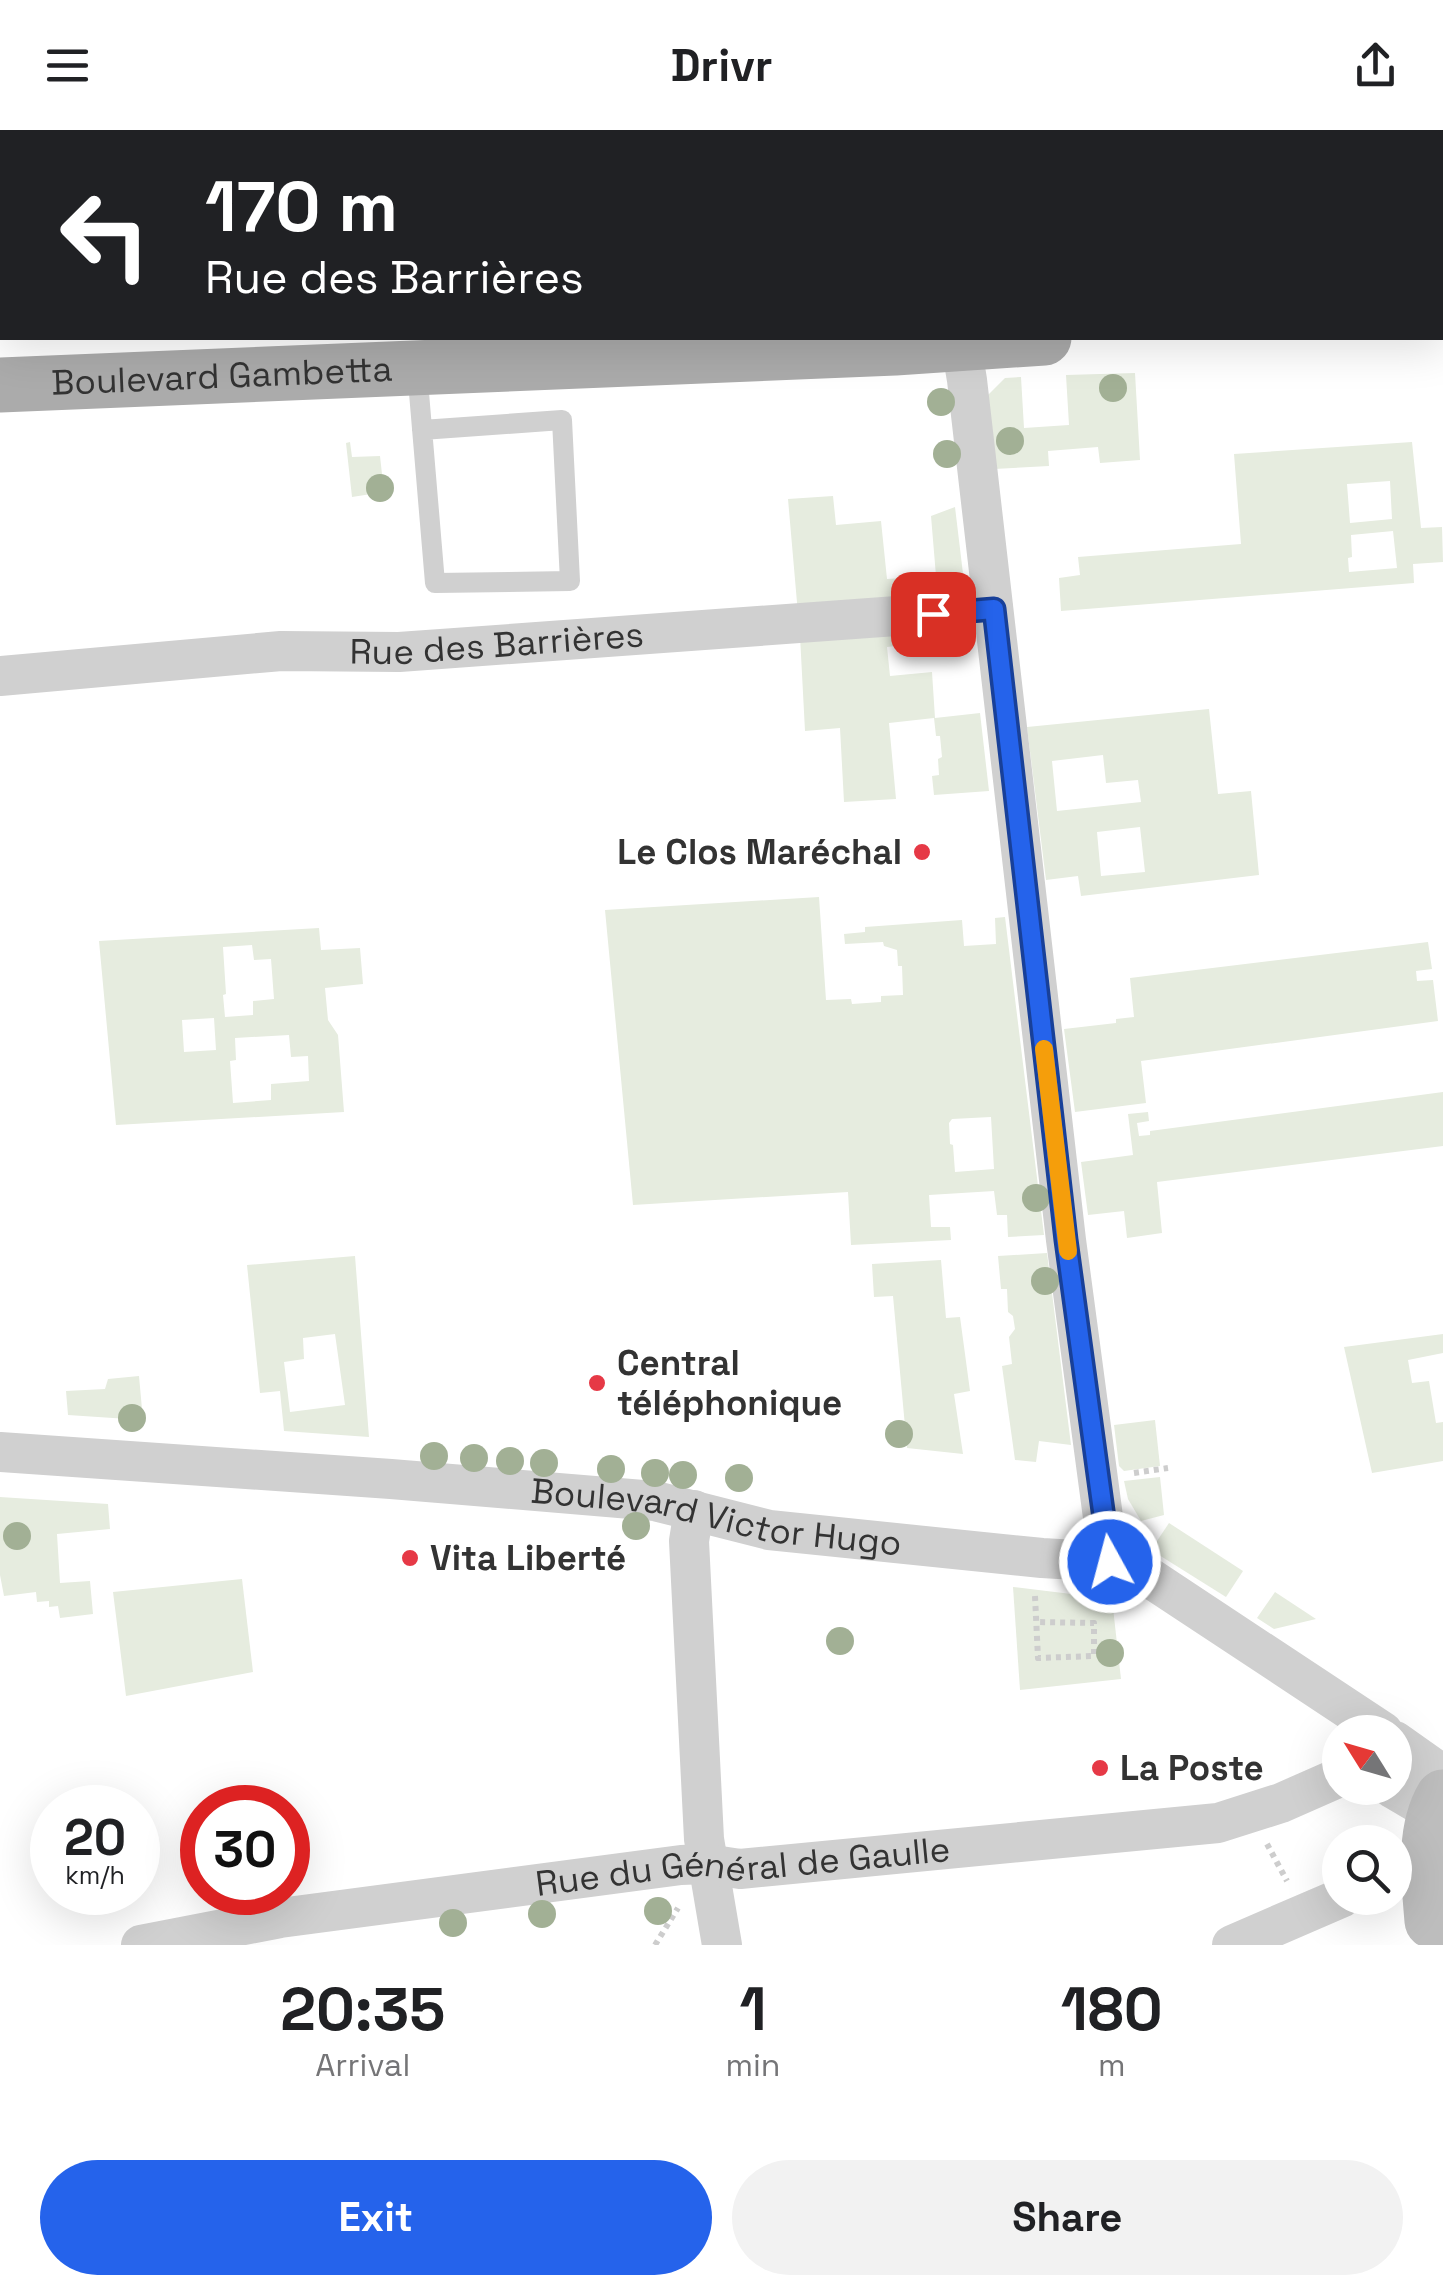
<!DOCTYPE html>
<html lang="en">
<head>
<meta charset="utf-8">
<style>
	:root { --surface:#fff; --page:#f2f2f2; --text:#202124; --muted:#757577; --accent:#2563eb }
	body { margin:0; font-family:"Space Grotesk",sans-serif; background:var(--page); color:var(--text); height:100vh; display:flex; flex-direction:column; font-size:38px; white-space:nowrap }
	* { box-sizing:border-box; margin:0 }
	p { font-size:32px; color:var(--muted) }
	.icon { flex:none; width:55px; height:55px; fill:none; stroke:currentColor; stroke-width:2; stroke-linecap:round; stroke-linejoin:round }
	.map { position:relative; height:1815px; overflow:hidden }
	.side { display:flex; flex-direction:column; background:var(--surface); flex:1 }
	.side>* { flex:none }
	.guide { position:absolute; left:0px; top:0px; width:1445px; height:210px; box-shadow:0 10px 40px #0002; background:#202124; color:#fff; overflow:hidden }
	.needle { width:65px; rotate:307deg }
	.tools { position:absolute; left:1322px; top:1585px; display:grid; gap:20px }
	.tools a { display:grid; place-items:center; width:90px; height:90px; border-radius:50%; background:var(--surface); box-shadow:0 10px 40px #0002; font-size:50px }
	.speed { position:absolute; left:30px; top:1655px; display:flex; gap:20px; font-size:50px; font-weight:700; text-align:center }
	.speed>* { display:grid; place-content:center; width:130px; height:130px; border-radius:50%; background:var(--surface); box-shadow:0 10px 40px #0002; line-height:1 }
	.speed small { font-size:25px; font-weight:400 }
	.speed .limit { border:15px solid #d22; background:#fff; color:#111 }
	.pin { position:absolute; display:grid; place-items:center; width:85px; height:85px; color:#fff; margin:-42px; border-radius:20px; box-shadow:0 5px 15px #0006 }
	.me { position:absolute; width:110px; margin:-55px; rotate:353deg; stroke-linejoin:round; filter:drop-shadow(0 0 8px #0008) }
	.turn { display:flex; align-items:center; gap:35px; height:210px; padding:0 40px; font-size:45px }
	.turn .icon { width:130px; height:130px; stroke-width:2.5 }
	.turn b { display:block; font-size:70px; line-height:85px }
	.eta { display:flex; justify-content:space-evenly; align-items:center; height:170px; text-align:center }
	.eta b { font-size:60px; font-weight:800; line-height:70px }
	.primary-button { display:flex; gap:20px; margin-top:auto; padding:20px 40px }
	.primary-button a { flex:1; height:115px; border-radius:60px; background:var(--accent); color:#fff; font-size:40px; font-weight:800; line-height:115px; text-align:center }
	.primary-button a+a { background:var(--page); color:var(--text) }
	header { display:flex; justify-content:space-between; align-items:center; height:130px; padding:0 40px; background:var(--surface); font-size:45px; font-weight:800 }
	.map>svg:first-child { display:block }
	.green { fill:#e6ecdf; fill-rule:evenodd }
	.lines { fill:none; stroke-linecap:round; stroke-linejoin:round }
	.path { stroke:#cdcdcd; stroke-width:6; stroke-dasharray:5 5; stroke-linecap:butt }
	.lane { stroke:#d0d0d0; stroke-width:20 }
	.street { stroke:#d0d0d0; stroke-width:40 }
	.secondary { stroke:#bdbdbd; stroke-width:55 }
	.primary { stroke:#ababab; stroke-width:55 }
	.tree { fill:#a2b095 }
	.route-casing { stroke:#184099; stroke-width:25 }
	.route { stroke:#2563eb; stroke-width:18 }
	.slow { stroke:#f59e0b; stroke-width:18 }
	.poi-dot { fill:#e63946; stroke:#fff; stroke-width:4 }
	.labels { text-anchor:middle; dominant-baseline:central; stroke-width:10; stroke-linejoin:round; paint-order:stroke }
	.street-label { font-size:35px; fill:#333; stroke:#fff }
	.poi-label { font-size:35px; font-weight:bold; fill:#333; stroke:#fff; text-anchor:start }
</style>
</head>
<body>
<header><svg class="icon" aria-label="menu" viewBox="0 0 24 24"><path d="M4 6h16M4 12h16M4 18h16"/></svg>Drivr<svg class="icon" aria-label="share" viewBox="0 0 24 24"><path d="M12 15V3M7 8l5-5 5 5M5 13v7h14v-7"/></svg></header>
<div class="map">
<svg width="1443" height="1815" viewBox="0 0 1443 1815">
	<rect width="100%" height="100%" fill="#fff"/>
	<g class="green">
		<path d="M1135,243L1140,330L1100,333L1098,317L1048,321L1049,336L994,339L985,268L1005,248L1021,247L1024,298L1069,295L1066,245Z"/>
		<path d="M350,312L352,327L380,326L384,362L352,367L346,313Z"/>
		<path d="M1412,312L1421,398L1442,397L1443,432L1413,434L1414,453L1061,481L1059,448L1080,445L1078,427L1241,414L1234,324ZM1390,351L1392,389L1350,393L1347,354ZM1393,401L1397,438L1349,442L1348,428L1352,427L1351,405Z"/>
		<path d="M833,366L836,395L881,391L887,449L936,446L931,386L955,377L964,452L949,474L798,484L788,369Z"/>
		<path d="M956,495L971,507L887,517L890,546L932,542L935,588L980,583L989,661L934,665L932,646L939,645L938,629L942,627L940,606H936L934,588L889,593L896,669L844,672L840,598L805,601L800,506Z"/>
		<path d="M1209,579L1218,664L1251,661L1259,745L1081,766L1078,746L1046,750L1027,597ZM1103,625L1106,653L1138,650L1141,672L1057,681L1052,631ZM1140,697L1145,742L1101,746L1097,702Z"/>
		<path d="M819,767L826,870L851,869L852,874L881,872V866L903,865L902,836H898L897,820L884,816L883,812L845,814L844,804L865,802V797L962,790L964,816L996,814L995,788L1005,787L1044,1105L1008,1107L1007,1085H997L994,1061L929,1065L931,1097H950L951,1110L851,1115L848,1062L633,1075L605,780ZM991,987L994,1039L955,1042L953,1015L950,1014L949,993L952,989Z"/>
		<path d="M319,798L321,820L360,818L363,854L325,858L328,890L338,905L344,982L116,995L99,811ZM252,815L254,830L271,829L274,869L253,871V885L225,887L223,865L226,864L223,817ZM214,888L216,920L184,922L182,890ZM289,905L291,927L308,926L309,951L271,954V970L233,973L230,931L236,930L235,908Z"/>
		<path d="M1428,812L1432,839L1416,841L1417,851L1433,850L1438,891L1141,931L1146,973L1075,982L1064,899L1116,893V889L1134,887L1130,848Z"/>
		<path d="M1443,962V1016L1157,1052L1162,1103L1127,1108L1124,1081L1088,1085L1081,1032L1133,1025L1128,984L1148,982L1149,991L1137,993L1139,1006L1150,1005V1001Z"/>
		<path d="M1047,1123L1071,1315L1039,1311L1036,1332L1015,1330L1002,1236L1012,1234L1009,1207L1015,1199L1013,1186L1008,1182L1007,1159H1001L998,1126Z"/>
		<path d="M355,1126L369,1307L284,1301L280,1261L260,1263L247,1135ZM335,1204L345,1275L290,1282L284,1232L304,1229L303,1208Z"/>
		<path d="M941,1130L946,1188L960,1187L970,1261L954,1264L963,1324L907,1318L893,1166L874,1167L872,1134Z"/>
		<path d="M1443,1204V1223L1408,1230L1412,1253L1429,1251L1436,1293L1443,1292V1331L1372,1343L1344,1217Z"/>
		<path d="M139,1246L143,1290L68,1285L66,1261L105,1259L108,1249Z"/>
		<path d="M1155,1290L1160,1336L1124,1341L1119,1336L1114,1295Z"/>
		<path d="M1160,1347L1164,1385L1141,1391L1128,1369L1124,1351Z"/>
		<path d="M0,1367L108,1374L110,1399L57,1404L60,1453L90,1451L93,1484L60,1488L58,1476L49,1477V1471L37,1472L36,1462L4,1466L0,1445Z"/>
		<path d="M1169,1393L1243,1441L1226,1467L1151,1420Z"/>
		<path d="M242,1449L253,1542L126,1566L113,1462Z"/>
		<path d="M1013,1457L1112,1469L1121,1549L1020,1560Z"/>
		<path d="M1275,1462L1316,1489L1274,1499L1257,1488Z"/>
	</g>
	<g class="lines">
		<g class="path">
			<path d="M1134,1343L1168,1338"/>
			<path d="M1035,1466L1038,1528L1094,1526V1493L1036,1492"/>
			<path d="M1267,1714L1287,1751"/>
			<path d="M655,1815L678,1778"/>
		</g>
		<path class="lane" d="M417,239L435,453L570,451L562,290L422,300"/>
		<g class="street">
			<path d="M891,0L893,2"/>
			<path d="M929,0V2"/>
			<path d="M960,208L967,250L1066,1110L1109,1432"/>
			<path id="s1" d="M0,546L281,521L399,522L993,479"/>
			<path id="s2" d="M0,1322L391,1349L655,1371L769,1400L1042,1428L1109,1432L1150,1448L1383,1602"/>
			<path d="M694,1380L689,1411L704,1709L722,1815"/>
			<path d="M1395,1611L1443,1645"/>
			<path d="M1392,1658L1443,1688"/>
			<path id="s3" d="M141,1815L280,1788L681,1735L707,1734L740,1739L1218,1693L1281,1673L1340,1647"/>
			<path d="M1232,1815L1341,1768"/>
		</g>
		<g class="secondary">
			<path d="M1432,0V2"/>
			<path d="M1432,1791C1429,1752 1422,1702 1443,1667"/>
		</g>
		<g class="primary">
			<path d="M1442,175H1443"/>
			<path id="s4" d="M0,255L895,218L1044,208"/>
		</g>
	</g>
	<g class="tree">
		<circle cx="1113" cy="258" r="14"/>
		<circle cx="941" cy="272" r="14"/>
		<circle cx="1010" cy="311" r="14"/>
		<circle cx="947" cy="324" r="14"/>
		<circle cx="380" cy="358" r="14"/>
		<circle cx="1036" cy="1068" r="14"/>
		<circle cx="1045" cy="1151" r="14"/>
		<circle cx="132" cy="1288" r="14"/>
		<circle cx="899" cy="1304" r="14"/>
		<circle cx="434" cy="1326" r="14"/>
		<circle cx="474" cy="1328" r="14"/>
		<circle cx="510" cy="1331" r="14"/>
		<circle cx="544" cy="1333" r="14"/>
		<circle cx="611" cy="1339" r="14"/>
		<circle cx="655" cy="1343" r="14"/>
		<circle cx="683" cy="1345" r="14"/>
		<circle cx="739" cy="1348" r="14"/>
		<circle cx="636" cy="1396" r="14"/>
		<circle cx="17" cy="1406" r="14"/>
		<circle cx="840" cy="1511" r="14"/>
		<circle cx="1110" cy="1523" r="14"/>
		<circle cx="658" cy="1781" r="14"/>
		<circle cx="542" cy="1784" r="14"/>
		<circle cx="453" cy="1793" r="14"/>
	</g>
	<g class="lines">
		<g class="route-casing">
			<path id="route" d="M933,484L994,479L1066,1110L1110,1432"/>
		</g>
		<use href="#route" class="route"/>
		<path class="slow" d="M1044,919L1068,1121"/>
	</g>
	<g class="poi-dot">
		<circle cx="922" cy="722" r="10"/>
		<circle cx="597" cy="1253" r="10"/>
		<circle cx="410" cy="1428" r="10"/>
		<circle cx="1100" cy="1638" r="10"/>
	</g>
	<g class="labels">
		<g class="street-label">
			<text stroke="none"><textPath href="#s4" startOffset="222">Boulevard Gambetta</textPath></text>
			<text stroke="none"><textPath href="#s1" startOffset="498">Rue des Barrières</textPath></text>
			<text stroke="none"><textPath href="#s2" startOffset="720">Boulevard Victor Hugo</textPath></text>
			<text stroke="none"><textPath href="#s3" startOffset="608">Rue du Général de Gaulle</textPath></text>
		</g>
		<g class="poi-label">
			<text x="902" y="722" text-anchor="end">Le Clos Maréchal</text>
			<text x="617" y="1233">Central<tspan x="617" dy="40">téléphonique</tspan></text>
			<text x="430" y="1428">Vita Liberté</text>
			<text x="1120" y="1638">La Poste</text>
		</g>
	</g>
</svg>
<div class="tools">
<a><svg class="needle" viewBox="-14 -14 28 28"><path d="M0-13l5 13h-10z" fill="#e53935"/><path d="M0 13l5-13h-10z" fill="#757577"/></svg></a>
<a><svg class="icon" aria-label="search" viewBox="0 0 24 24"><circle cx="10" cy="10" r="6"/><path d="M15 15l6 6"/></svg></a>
</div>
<div class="speed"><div>20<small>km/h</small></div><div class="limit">30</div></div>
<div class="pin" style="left:933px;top:484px;background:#d93025"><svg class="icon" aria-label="arrive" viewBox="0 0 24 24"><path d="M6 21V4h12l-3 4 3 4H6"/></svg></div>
<svg class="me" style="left:1110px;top:1432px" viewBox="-20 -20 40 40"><circle r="17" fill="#2563eb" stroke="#fff" stroke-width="3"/><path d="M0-11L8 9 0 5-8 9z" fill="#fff"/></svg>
<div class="guide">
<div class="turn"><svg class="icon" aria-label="left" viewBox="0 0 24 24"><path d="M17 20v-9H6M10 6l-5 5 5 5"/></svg><div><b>170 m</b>Rue des Barrières</div></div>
</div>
</div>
<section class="side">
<div class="eta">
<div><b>20:35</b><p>Arrival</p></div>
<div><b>1</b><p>min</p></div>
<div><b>180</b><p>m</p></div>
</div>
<div class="primary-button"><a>Exit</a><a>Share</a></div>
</section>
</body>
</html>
